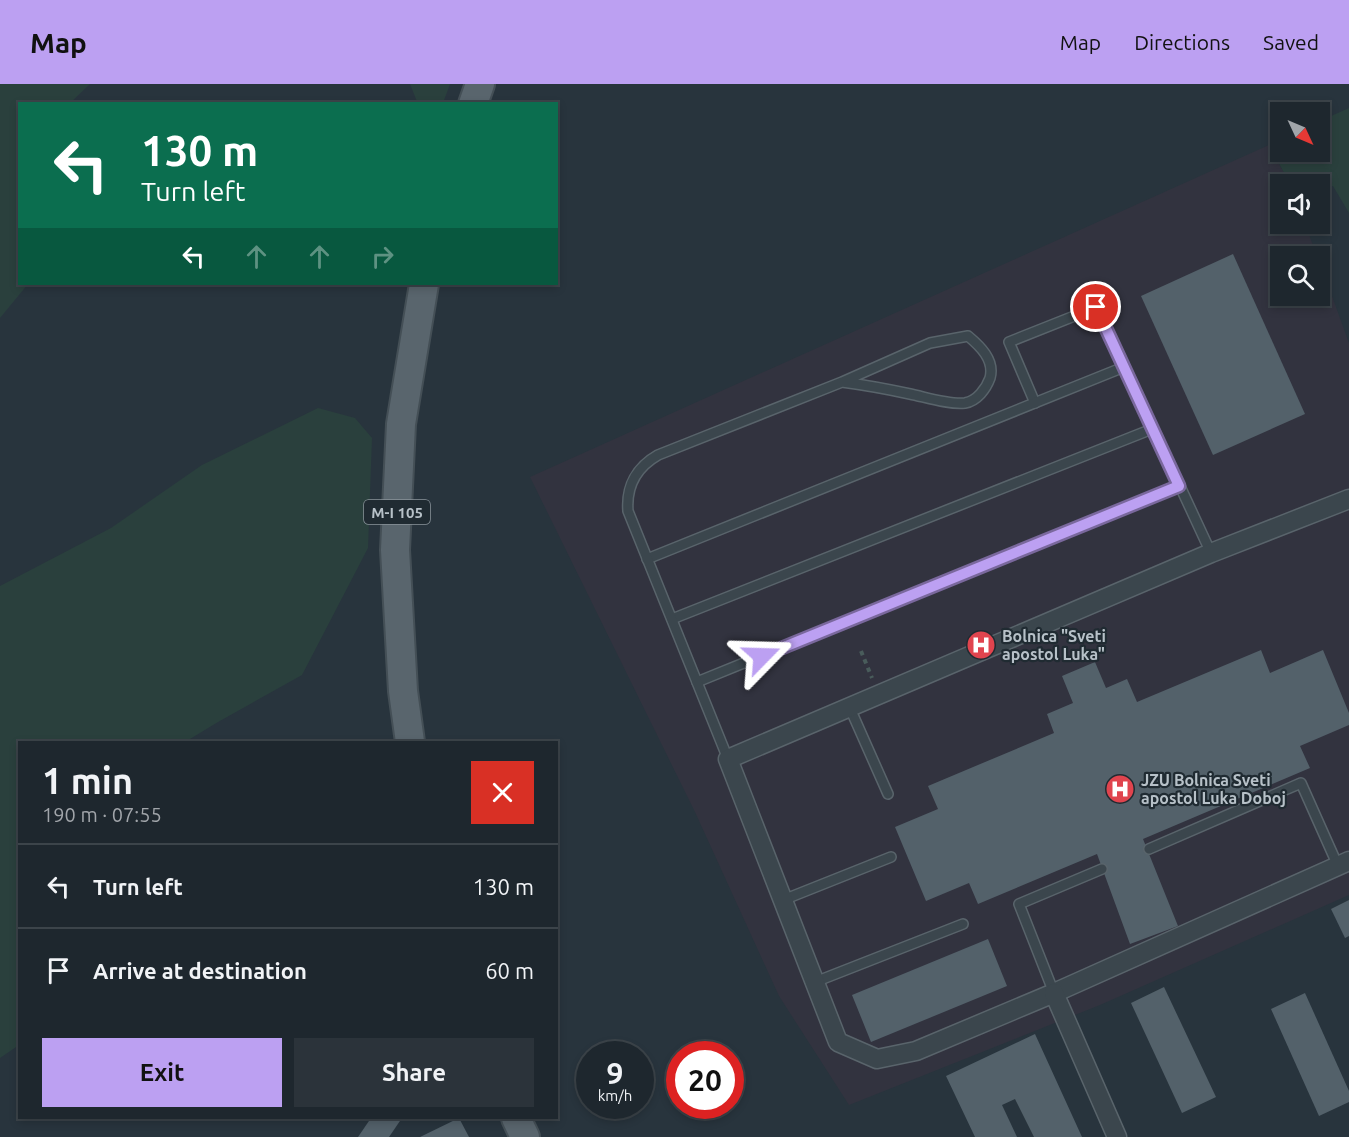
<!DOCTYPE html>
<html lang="en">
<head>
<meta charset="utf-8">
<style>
	:root { --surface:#1e272e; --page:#2b333a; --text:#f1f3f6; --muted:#a1a5aa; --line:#3c444a; --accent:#bca0f2 }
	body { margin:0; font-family:Ubuntu,sans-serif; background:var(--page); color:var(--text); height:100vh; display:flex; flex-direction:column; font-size:22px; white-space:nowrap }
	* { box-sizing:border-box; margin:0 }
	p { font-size:20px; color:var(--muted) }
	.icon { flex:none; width:33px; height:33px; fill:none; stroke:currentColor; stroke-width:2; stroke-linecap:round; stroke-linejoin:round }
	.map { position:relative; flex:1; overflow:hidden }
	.sheet { position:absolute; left:18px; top:657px; width:540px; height:378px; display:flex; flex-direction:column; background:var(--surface); border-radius:0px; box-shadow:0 3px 9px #0003,0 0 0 2px var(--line) }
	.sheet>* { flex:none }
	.hud { position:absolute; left:18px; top:18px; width:540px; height:183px; border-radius:0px; box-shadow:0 3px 9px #0003,0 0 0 2px var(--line); background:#0b6e4f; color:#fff; overflow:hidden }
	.needle { width:39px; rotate:134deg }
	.buttons { position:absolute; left:1270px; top:18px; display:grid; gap:12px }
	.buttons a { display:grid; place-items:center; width:60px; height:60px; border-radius:0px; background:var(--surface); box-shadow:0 3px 9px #0003,0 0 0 2px var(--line); font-size:30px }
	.speed { position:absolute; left:576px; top:957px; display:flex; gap:12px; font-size:30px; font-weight:700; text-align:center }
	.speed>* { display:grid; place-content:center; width:78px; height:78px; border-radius:50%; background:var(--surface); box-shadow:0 3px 9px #0003,0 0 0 2px var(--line); line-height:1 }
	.speed small { font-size:15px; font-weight:400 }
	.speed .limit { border:9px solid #d22; background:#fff; color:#111 }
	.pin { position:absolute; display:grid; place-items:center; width:51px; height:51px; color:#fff; margin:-26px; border:3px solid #fff; border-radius:50%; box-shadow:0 2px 6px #0007 }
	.me { position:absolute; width:66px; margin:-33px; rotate:68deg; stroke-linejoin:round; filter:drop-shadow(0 0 4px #0008) }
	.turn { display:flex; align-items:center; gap:21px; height:126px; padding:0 24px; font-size:27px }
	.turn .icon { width:78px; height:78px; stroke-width:2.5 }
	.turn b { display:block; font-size:42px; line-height:51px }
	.lanes { display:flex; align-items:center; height:57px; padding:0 24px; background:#0003; justify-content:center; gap:30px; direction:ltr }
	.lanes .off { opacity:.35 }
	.round { display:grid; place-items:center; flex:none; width:63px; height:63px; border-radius:0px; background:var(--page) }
	.overview { display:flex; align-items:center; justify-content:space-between; height:102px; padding:0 24px }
	h1 { font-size:36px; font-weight:600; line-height:45px }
	.cta { display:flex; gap:12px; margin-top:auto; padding:12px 24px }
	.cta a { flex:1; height:69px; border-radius:0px; background:var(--accent); color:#111; font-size:24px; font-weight:600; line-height:69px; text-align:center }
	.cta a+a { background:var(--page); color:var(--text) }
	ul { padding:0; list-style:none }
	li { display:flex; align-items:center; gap:18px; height:84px; padding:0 24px; border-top:2px solid var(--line) }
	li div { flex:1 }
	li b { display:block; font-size:22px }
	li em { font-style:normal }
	header { display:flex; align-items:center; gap:36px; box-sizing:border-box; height:84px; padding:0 30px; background:var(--accent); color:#111 }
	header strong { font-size:28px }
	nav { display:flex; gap:33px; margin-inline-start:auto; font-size:21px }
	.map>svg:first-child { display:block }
	.medical { fill:#32333f }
	.green { fill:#2a403d }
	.building { fill:#53616a }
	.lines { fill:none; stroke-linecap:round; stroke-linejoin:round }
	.lane-casing { stroke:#59646b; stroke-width:12 }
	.street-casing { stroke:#59646b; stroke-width:21 }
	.primary-casing { stroke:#444f56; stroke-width:32 }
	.path { stroke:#495c5b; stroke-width:4; stroke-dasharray:4.5 4.5; stroke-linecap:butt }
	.lane { stroke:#3b464d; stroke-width:9 }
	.street { stroke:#3b464d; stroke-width:18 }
	.primary { stroke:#59656d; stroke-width:28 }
	.route-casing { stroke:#7a689d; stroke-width:15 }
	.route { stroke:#bca0f2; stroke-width:10 }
	.labels { text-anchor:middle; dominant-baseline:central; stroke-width:4.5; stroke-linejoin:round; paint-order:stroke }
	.shield { fill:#202b32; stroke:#8a949b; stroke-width:1.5 }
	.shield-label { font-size:15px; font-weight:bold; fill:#b7c1c8 }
	.poi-label { font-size:16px; font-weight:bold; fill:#b7c1c8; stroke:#202b32; text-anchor:start }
</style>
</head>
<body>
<header>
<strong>Map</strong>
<nav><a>Map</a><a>Directions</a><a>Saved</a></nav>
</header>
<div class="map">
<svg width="1349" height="1053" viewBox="0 0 1349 1053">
	<rect width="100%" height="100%" fill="#28343d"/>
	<path class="medical" d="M1269,61L1290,100H1281V140H1305L1317,172H1281V212H1320V179L1349,259V811L1100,921L849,1021L779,912L695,728L530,393Z"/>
	<g class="green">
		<path d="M0,0H90L70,19L20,20V200H28L0,234Z"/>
		<path d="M410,0H450L443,19L418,20Z"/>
		<path d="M1349,24V129L1333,102L1320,105V100H1290L1269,61L1281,55V68H1320V37Z"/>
		<path d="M318,324L355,334L372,354L368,464L302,591L218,638L185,658H20L19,961L0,974V502L111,444L202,381Z"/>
	</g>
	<g class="building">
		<path d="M1233,170L1305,330L1213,371L1141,212Z"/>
		<path d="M1261,566L1270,589L1323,566L1349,629V641L1300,662L1310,684L1143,755L1178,842L1130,860L1097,770L978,820L969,799L926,817L895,743L938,725L928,702L1054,649L1047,630L1073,619L1062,592L1095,578L1106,604L1127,595L1137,618Z"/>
		<path d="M1349,816V852L1345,854L1331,825Z"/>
		<path d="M988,855L1007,902L871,958L852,911Z"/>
		<path d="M1164,903L1216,1013L1182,1029L1131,919Z"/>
		<path d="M1305,909L1349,1007V1018L1319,1032L1271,925Z"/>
		<path d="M1035,950L1082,1053H1034L1015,1015L1002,1021L1017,1053H975L946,992Z"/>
		<path d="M371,1034H402L389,1053H358Z"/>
		<path d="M459,1034L469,1053H420Z"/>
	</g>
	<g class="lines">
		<g class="lane-casing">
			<g id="lane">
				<path d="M1035,319L1009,258L1097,223L1211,469"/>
				<path d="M647,475L1124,283"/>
				<path d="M672,535L1152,345"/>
				<path d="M697,598L1179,402"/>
				<path d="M849,622L888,710"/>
				<path d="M728,675L628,427C626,402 637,383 658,371L842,298L930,259L968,252C980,262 995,276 990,294C986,305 977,317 965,319C950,321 925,313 910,310C887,305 865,301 842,298"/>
				<path d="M1149,765L1301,699L1338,782"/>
				<path d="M783,816L891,773"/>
				<path d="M815,898L963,840"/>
				<path d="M1054,909L1019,820L1102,785"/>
			</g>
		</g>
		<g class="street-casing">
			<g id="street">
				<path d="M1349,415L1211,469L728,675L838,958L877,975L916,967L1054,909L1349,777"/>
				<path d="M1054,909L1117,1053"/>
			</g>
		</g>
		<g class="primary-casing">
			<g id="primary">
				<path d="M473,20L480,0"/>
				<path d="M410,658L403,607L395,466L401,340L424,200"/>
				<path d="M516,1034L525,1053"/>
			</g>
		</g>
		<path class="path" d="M861,567L872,594"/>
		<use href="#lane" class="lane"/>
		<use href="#street" class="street"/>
		<use href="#primary" class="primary"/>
	</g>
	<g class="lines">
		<g class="route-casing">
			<path id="route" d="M762,572L1179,402L1096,223"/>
		</g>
		<use href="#route" class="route"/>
	</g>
	<defs>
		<g id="hospital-disc" transform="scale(1.5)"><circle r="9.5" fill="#e0444e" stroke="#202b32"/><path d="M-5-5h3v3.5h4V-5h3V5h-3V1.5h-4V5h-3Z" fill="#fff"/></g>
	</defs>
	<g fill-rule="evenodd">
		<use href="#hospital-disc" x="981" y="561"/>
		<use href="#hospital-disc" x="1120" y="705"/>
	</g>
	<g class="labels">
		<rect class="shield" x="364" y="416" width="66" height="24" rx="4.5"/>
		<g class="shield-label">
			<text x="397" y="428">M-I 105</text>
		</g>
		<g class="poi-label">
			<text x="1002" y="552">Bolnica "Sveti<tspan x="1002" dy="18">apostol Luka"</tspan></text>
			<text x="1141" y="696">JZU Bolnica Sveti<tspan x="1141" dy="18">apostol Luka Doboj</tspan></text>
		</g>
	</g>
</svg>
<div class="buttons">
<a><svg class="needle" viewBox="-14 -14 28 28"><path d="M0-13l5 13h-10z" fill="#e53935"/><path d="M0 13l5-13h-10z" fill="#a1a5aa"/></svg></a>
<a><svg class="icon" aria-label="sound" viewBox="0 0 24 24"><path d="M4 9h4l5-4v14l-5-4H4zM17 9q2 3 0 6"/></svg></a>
<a><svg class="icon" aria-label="search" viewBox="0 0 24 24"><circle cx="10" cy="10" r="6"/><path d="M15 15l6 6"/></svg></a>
</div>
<div class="speed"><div>9<small>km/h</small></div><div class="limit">20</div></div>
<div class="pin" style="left:1096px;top:223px;background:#d93025"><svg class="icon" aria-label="arrive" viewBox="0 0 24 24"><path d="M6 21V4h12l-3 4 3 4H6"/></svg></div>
<svg class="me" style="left:762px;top:572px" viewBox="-20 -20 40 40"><path d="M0-17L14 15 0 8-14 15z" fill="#bca0f2" stroke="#fff" stroke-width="4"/></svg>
<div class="hud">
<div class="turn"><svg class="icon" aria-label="left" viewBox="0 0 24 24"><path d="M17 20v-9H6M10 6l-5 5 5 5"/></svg><div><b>130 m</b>Turn left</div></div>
<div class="lanes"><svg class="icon" aria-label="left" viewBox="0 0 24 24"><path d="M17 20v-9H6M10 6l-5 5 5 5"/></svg><svg class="icon off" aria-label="ahead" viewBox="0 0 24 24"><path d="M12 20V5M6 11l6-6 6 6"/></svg><svg class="icon off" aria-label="ahead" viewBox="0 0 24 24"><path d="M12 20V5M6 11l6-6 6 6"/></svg><svg class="icon off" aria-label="right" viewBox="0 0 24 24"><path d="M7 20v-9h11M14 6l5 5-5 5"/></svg></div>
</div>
<section class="sheet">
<div class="overview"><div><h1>1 min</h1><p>190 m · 07:55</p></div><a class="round" style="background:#d93025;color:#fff"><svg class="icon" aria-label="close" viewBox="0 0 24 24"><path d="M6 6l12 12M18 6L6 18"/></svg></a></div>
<ul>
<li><svg class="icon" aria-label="left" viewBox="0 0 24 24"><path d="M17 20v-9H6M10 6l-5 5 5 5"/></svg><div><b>Turn left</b></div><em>130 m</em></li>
<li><svg class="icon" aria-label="arrive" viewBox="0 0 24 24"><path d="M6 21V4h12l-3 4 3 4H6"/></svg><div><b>Arrive at destination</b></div><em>60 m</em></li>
</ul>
<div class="cta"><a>Exit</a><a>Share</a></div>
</section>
</div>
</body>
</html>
